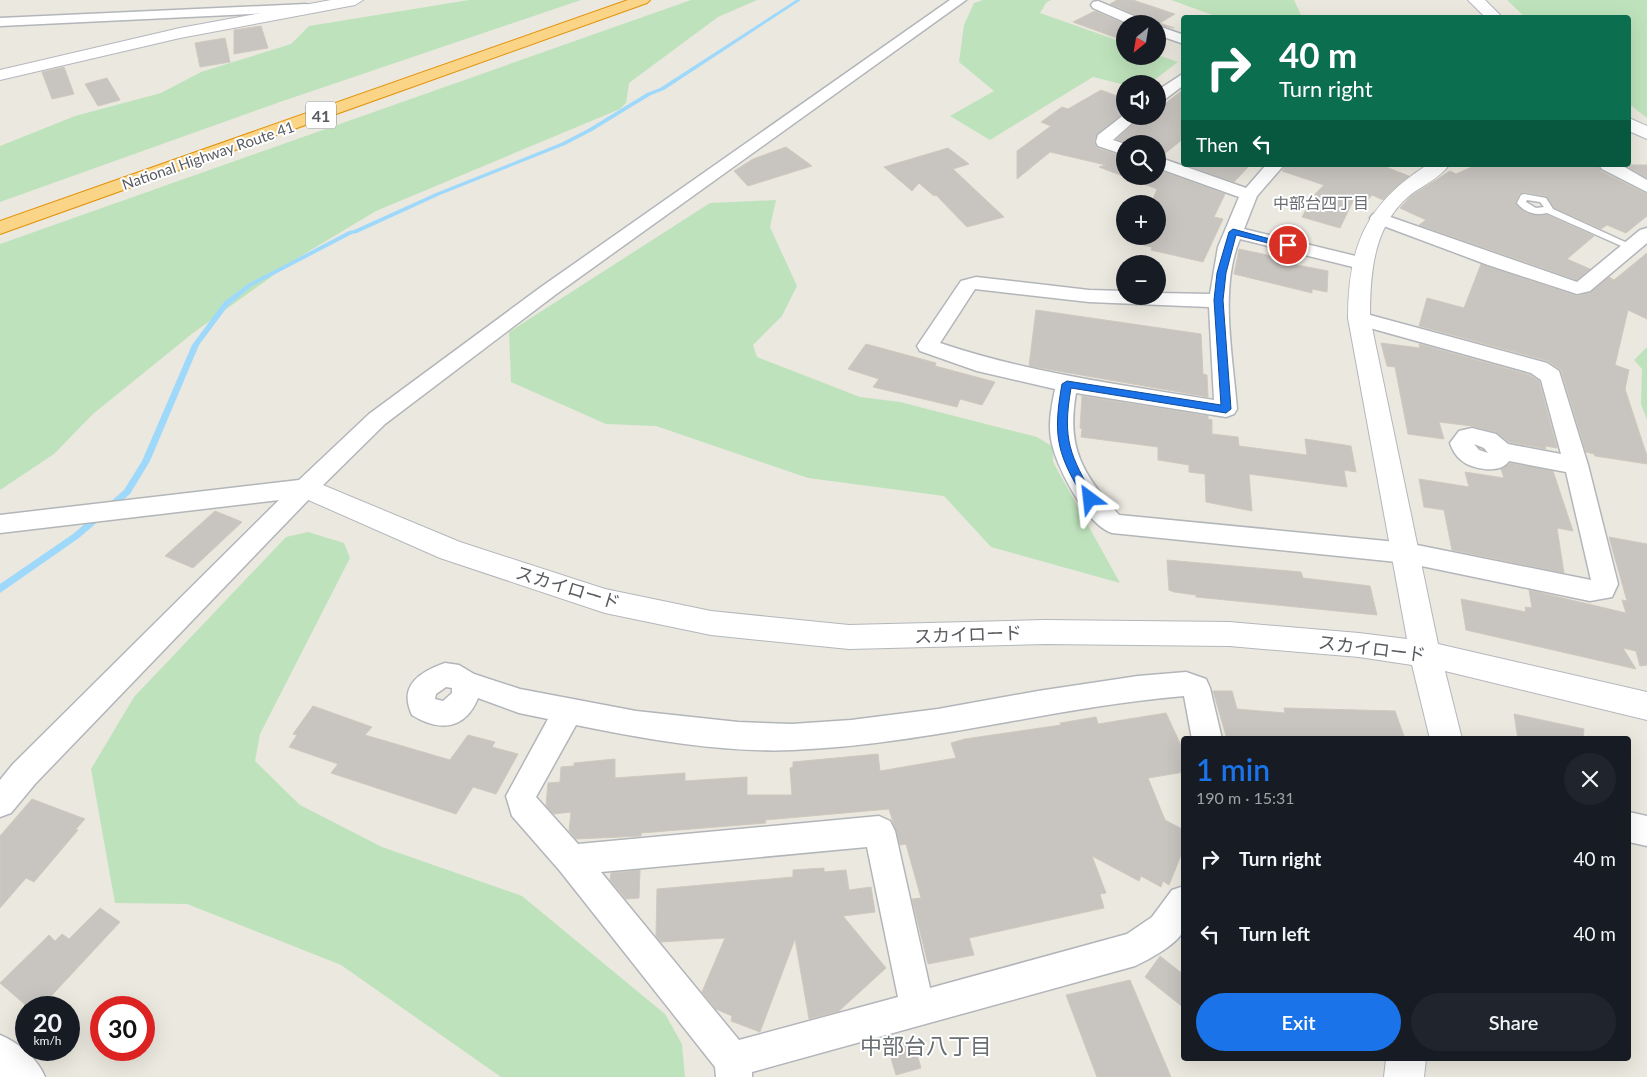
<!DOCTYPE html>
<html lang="en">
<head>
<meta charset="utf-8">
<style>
	:root { --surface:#171b24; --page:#20242c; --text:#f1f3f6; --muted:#9ea1a6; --accent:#1a73e8 }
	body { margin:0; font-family:Lato,"Noto Sans JP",sans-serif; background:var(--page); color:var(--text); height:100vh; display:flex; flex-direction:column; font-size:19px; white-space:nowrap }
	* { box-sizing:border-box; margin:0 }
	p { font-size:16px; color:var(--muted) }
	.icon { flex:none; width:28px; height:28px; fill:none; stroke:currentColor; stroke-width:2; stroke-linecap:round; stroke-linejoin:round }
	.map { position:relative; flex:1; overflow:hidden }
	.side { position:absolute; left:1181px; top:736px; width:450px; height:325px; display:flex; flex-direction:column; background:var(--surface); border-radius:5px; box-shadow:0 5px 20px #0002 }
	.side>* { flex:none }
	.hud { position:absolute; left:1181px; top:15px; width:450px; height:152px; border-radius:5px; box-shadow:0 5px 20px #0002; background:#0b6e4f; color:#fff; overflow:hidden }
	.needle { width:32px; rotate:210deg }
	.tools { position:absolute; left:1116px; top:15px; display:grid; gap:10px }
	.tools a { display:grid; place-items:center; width:50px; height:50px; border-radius:50%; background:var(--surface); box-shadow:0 5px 20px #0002; font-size:25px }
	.speed { position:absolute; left:15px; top:996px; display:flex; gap:10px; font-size:25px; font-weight:700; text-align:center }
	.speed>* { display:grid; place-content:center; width:65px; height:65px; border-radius:50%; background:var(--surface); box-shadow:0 5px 20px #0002; line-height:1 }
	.speed small { font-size:12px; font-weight:400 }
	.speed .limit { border:8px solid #d22; background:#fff; color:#111 }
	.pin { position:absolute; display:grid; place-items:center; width:42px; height:42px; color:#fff; margin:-21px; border:2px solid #fff; border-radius:50%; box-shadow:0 1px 5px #0007 }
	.me { position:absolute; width:55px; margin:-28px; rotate:330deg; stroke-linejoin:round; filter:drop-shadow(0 0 4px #0008) }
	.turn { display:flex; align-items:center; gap:18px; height:105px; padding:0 15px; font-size:22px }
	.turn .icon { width:65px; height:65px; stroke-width:2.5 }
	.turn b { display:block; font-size:35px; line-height:42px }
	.then { display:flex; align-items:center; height:48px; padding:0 15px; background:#0003; gap:10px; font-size:19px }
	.round { display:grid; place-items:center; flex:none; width:52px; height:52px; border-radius:26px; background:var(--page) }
	.headline { display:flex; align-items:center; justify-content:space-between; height:85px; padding:0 15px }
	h1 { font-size:30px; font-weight:600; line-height:38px; color:var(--accent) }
	.cta { display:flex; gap:10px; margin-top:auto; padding:10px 15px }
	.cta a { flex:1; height:58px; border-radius:30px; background:var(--accent); color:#fff; font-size:20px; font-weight:600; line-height:58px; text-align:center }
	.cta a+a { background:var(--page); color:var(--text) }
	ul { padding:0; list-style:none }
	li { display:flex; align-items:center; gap:15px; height:75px; padding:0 15px }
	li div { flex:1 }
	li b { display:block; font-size:19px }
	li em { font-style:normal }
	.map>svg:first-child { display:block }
	.green { fill:#bee3bc }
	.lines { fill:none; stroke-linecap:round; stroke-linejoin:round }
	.stream { fill:#9ed9fc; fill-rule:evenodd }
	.building { fill:#c8c4bf; stroke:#cfc9be }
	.lane-casing { stroke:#b2b6ba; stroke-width:3 }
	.street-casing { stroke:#b2b6ba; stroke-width:3 }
	.secondary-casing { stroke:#b3b7bc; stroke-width:2 }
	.highway-casing { stroke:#e49106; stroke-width:2 }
	.lane { fill:#fff; fill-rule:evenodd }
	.street { fill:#fff; fill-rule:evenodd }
	.secondary { fill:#fff; fill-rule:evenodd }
	.highway { fill:#fad588; fill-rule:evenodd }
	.route { fill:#1a73e8; stroke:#114b97 }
	.labels { text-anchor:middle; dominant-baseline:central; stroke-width:4; stroke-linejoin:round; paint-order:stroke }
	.far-street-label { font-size:15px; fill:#585c60; stroke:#fff }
	.shield { fill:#fff; stroke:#8a8d90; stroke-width:1 }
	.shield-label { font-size:16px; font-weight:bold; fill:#585c60 }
	.far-neighbourhood-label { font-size:16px; fill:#696e72; stroke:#fff }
	.street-label { font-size:18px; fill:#585c60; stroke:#fff }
	.near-neighbourhood-label { font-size:22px; fill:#696e72; stroke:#fff }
</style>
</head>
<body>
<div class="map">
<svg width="1647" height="1077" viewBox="0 0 1647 1077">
	<rect width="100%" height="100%" fill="#ebe8df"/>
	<g class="green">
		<path d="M469,0H581L280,102L0,202V146L75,116L161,93L201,72L291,44L309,26Z"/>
		<path d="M691,0H757L718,17L629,83L626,103L620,109L376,211L296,259L193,333L93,414L54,454L0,490V244Z"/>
		<path d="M983,0H1051L1046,3L1040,13L1125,43V56L1158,55L1178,62L1149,84L1125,85L1093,77L990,140L950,116L994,91L959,62L964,25L974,3Z"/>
		<path d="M1171,0H1294L1302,17H1218Z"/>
		<path d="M1507,0H1647V118L1629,104V18L1525,17Z"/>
		<path d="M776,200L770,227L797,286L782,316L753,345L757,357L860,397L900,402L1037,437L1053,447V462L1120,583L991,547L944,496L808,478L656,426L606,424L511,382L509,332L710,203Z"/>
		<path d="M1647,347V420L1641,404L1642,369L1634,360Z"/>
		<path d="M308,532L344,543L350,558L260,734L255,761L300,805L382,847L522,896L665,1014L682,1044L685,1077H501L341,965L187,904L115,903L91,769L134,697L286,537Z"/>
	</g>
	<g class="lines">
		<path class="stream" d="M796,0H801L664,90L651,95L592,131L565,145L440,195L357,233L352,234L252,286L228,306L199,345L150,461L130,494L79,538L0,593V584L73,534L124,490L142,461L192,345L224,302L248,284L349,231L354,230L436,193L561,143L588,129L647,93L660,88Z"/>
	</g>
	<g class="building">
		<path d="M1117,0H1133L1175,14L1160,23L1174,28L1150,24L1147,19L1110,4Z"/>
		<path d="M1095,11L1125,24V41L1073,22Z"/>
		<path d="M261,26L268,48L234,54V30Z"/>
		<path d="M225,38L230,62L200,67L195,43Z"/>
		<path d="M64,67L74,94L52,99L42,72Z"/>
		<path d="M107,78L120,100L98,106L85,84Z"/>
		<path d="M1184,89V138L1162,156L1158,155V144H1127L1117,139L1142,116H1158V109Z"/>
		<path d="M1101,90L1125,99V112L1097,134L1094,141L1097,148L1125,157V176H1158V170L1225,194L1214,217L1223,219L1203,262L1151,250L1152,247L1143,245L1147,236H1158V210L1160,204H1151L1157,189L1099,167L1106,165L1050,152L1017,179V151L1051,126L1041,122L1062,107L1068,109Z"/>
		<path d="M786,147L812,166L748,186L734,171L753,159Z"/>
		<path d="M948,148L969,164L953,169L1004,217L967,227L936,195L934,196L919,183L912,191L884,167Z"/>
		<path d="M1186,165H1250L1234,182Z"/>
		<path d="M1286,165H1381L1409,176L1383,200L1372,195L1367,201L1355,197L1340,228L1302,217L1314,195L1324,185L1282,171Z"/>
		<path d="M1476,165H1597L1601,171L1647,194V216L1626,233L1607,225L1601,229L1554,208L1546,196L1524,192L1519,194L1515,203L1526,213L1534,215H1547L1594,236L1567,259L1590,269L1577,280L1419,225L1426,220L1400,208L1411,196L1450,171L1456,174Z"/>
		<path d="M1625,165H1647V178Z"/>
		<path d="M1239,249L1277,257L1276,261L1328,271L1327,292L1312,289V293L1234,274Z"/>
		<path d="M1647,253V319L1628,310L1615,365L1629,370L1625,389L1647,456V464L1595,456L1594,454L1586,452L1561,370L1548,361L1419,326L1427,298L1464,308L1481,264L1577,296L1591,292L1609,277L1614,280Z"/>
		<path d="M1036,310L1201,334L1203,374L1207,375L1208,397L1029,366Z"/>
		<path d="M1381,343L1420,348L1419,344L1530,375L1539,381L1557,448L1545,446L1546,449L1509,442L1496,432L1472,426L1439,422L1444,439L1408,434L1395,367L1387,366Z"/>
		<path d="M866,344L936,363L935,366L995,382L982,405L960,399L957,407L873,387L879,379L848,369Z"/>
		<path d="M1082,396L1208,416V419L1212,420V434L1238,437L1239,446L1307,455L1305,439L1351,446L1356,472L1344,470L1347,487L1249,474L1252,511L1206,502L1205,474L1189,472V465L1158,460V447L1081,437L1082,429L1080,428Z"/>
		<path d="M1510,463L1553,471L1573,531L1557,528L1564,573L1452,550L1444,510L1424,507L1419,479L1469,487L1465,472L1504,478L1501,469Z"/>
		<path d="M215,511L242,522L193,568L165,556Z"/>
		<path d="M1609,537L1647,544V665L1640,666L1636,651L1623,648L1636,669L1466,630L1461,599L1526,612L1525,607L1532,608L1529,590L1626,613L1622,600L1627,601Z"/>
		<path d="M1167,560L1301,572L1303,578L1370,586L1377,615L1196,597V595L1174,592L1169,590Z"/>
		<path d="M1213,691H1232L1237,709L1285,713L1284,708L1395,711L1405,739H1227Z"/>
		<path d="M313,706L372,727L365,735L450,760L468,735L495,742L492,747L518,754L496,794L473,787L456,814L331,773L338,764L289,747L297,735L293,734Z"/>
		<path d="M1166,713L1184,752V772L1148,778L1165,820L1184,830V848L1169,885L1163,881L1161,887L1141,876L1139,881L1092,856L1106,893L1100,894L1104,908L969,938L974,955L928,964L912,899L921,898L906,844L900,845L889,809L765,820L766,823L641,833V836L576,839L569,831L571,812L554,814L546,806L548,783L560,782L561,767L574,766V763L615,759V778L685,773V781L747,777V795H792L790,768L793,767V762L878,754L880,771L956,758L951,743L965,739L1061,725L1060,723L1096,717L1098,724Z"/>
		<path d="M1514,714L1584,729L1583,739H1518Z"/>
		<path d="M32,799L85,819L76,829L78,830L34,882L26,878L0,908V836Z"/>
		<path d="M824,868V872L846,870L849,890L871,887L875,912L843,916L886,968L839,1011L809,1019L795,939L760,1032L731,1021L732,1016L716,1009L702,992L725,938L661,942L656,936L657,889L793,877V870Z"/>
		<path d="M640,870L639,898L626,899L610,880L611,873Z"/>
		<path d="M100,908L120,922L40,1008H29L0,983L49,935L55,941L62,934L69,939Z"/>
		<path d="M1160,956L1184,975V1008L1145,977Z"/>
		<path d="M1130,980L1171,1077H1097L1066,995Z"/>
		<path d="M913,1040L921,1068L896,1075L888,1048Z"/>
	</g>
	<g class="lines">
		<g class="lane-casing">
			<path id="lane" d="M1524,194L1546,198L1553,209L1636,247L1634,249H1628L1547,213C1535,216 1524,212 1517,203L1521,195ZM1527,200L1540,202L1544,207L1536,208L1526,202Z"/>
		</g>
		<g class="street-casing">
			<g id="street">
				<path d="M950,0H966L555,295L385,424L314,494L35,784L11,813L0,817V780L13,764L279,500L0,533V515L299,480L369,414L541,287Z"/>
				<path d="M1098,1L1146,21L1148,24H1129L1093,8L1091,5L1093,2Z"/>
				<path d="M306,4L313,8L311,11L0,26V18Z"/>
				<path d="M1158,26L1184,35V44L1158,35Z"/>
				<path d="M1184,73V85L1164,100L1158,102V90Z"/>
				<path d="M1125,114V116H1140L1113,140L1125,144V155L1098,146L1096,142L1098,135Z"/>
				<path d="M1158,157L1246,188L1266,165H1284L1257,196L1244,229L1368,259L1371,263L1368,267L1361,269L1240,239C1219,288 1233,357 1237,409L1234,414L1226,417L1076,393C1066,449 1083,474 1119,515L1407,543L1591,580L1566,472L1509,461C1500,475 1471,469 1461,460C1456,456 1452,449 1450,443L1459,431L1472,428L1496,434L1508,444L1561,454L1541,380L1531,373L1352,323L1349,318L1352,313L1359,312L1547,363L1559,371L1588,465L1618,584L1612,597L1590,601L1407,563L1112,533C1086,525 1055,465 1051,439C1048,422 1052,405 1055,389L977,371L920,351L917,346L961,281L976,277L1089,290L1125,291V296H1158V293L1210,294L1218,247L1239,197L1158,168ZM975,289L1089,302L1209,307L1214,400C1121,385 1029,373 940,343ZM1474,444L1484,448L1488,453L1479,450Z"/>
				<path d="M1599,165H1621L1647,180V192L1602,169Z"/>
				<path d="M1379,213L1577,282L1640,230L1647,228V243L1590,291L1577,294L1488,265L1373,222L1370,218L1373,214Z"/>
				<path d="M445,663L459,665L474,674L520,689L636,711L738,722L792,724L851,720L938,709L1038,691L1138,676L1186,672L1206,679L1210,688L1222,739H1192L1184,696C1053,707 925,745 793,750C722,753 645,739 576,725L536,797L578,844L879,816L890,821L895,831L930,988L1127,934L1152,917L1172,890L1184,886C1184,899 1187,916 1184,929C1180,943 1148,960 1135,966L752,1072V1077H716L715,1067L560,871L512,816L506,796L548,719L519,713L478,698C465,730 439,732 412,715C398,685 420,672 445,663ZM446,687L452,688V693L443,701L435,699L436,694ZM867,847L898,997L739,1040L601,872Z"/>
				<path d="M1629,812L1647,816V846L1629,842Z"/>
				<path d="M0,1035C19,1043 37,1058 45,1077H0Z"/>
			</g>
		</g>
		<g class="secondary-casing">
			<g id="secondary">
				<path d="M331,0H363L355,5L180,38L0,80V70L180,28Z"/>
				<path d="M1468,0H1485L1503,18H1486Z"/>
				<path d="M1629,118L1647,126V139L1629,131Z"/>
				<path d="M1427,165H1449C1441,177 1422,186 1410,195C1373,226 1370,273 1370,318L1438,644L1647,692V720L1445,671L1462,739H1430L1412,665L1359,657L1229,646L1045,644L849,649L711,635L605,613L440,558L297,495L293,488L297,481L306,478L460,542L605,589L711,611L849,625L1045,620L1229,622L1359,633L1407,639L1348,318C1348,247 1366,204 1427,165Z"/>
				<path d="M1386,1059H1426L1424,1077H1384Z"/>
			</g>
		</g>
		<g class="highway-casing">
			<path id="highway" d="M628,0H650L647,3L0,234V221Z"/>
		</g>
		<use href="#lane" class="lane"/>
		<use href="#street" class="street"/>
		<use href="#secondary" class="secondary"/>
		<use href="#highway" class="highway"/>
	</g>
	<path class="route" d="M1233,229L1292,245L1288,248L1236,235L1226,273L1223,300L1231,409L1226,413L1071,388C1062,440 1070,455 1095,499L1093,502H1086C1058,455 1052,439 1062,384L1067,381L1221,405L1214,300L1217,273L1229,232Z"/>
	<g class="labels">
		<g class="far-street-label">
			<text transform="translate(208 155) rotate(-19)">National Highway Route 41</text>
		</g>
		<rect class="shield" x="306" y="101.5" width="30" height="27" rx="4"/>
		<g class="shield-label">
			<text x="321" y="115">41</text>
		</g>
		<g class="far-neighbourhood-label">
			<text x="1321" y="202">中部台四丁目</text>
		</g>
		<g class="street-label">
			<text transform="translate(568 587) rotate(17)">スカイロード</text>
			<text transform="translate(968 634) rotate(-2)">スカイロード</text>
			<text transform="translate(1372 648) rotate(7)">スカイロード</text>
		</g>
		<g class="near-neighbourhood-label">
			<text x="926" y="1045">中部台八丁目</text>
		</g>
	</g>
</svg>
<div class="tools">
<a><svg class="needle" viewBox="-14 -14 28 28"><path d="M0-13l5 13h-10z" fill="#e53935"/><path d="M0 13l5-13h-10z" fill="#9ea1a6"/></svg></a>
<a><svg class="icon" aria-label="sound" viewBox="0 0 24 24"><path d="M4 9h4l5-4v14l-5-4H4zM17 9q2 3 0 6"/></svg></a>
<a><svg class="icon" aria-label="search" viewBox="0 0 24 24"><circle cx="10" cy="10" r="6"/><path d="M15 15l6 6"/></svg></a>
<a>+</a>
<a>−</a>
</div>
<div class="speed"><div>20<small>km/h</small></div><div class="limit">30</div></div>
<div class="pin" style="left:1288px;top:245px;background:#d93025"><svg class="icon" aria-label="arrive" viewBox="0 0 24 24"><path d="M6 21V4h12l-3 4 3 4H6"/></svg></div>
<svg class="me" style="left:1090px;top:499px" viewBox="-20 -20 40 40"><path d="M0-17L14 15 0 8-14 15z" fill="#1a73e8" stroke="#fff" stroke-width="4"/></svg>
<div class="hud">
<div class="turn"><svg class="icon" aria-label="right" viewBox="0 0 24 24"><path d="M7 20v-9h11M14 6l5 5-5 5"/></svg><div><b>40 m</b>Turn right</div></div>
<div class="then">Then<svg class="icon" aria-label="left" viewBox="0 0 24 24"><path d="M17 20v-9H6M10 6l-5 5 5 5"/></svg></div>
</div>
<section class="side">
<div class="headline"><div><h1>1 min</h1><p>190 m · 15:31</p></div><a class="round"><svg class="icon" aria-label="close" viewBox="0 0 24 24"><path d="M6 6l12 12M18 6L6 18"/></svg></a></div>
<ul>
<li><svg class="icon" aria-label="right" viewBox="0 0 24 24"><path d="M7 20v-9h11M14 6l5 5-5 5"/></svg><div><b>Turn right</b></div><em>40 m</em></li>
<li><svg class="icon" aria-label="left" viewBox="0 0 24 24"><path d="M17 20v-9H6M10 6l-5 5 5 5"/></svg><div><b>Turn left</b></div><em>40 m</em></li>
</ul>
<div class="cta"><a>Exit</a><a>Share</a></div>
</section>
</div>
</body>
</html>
